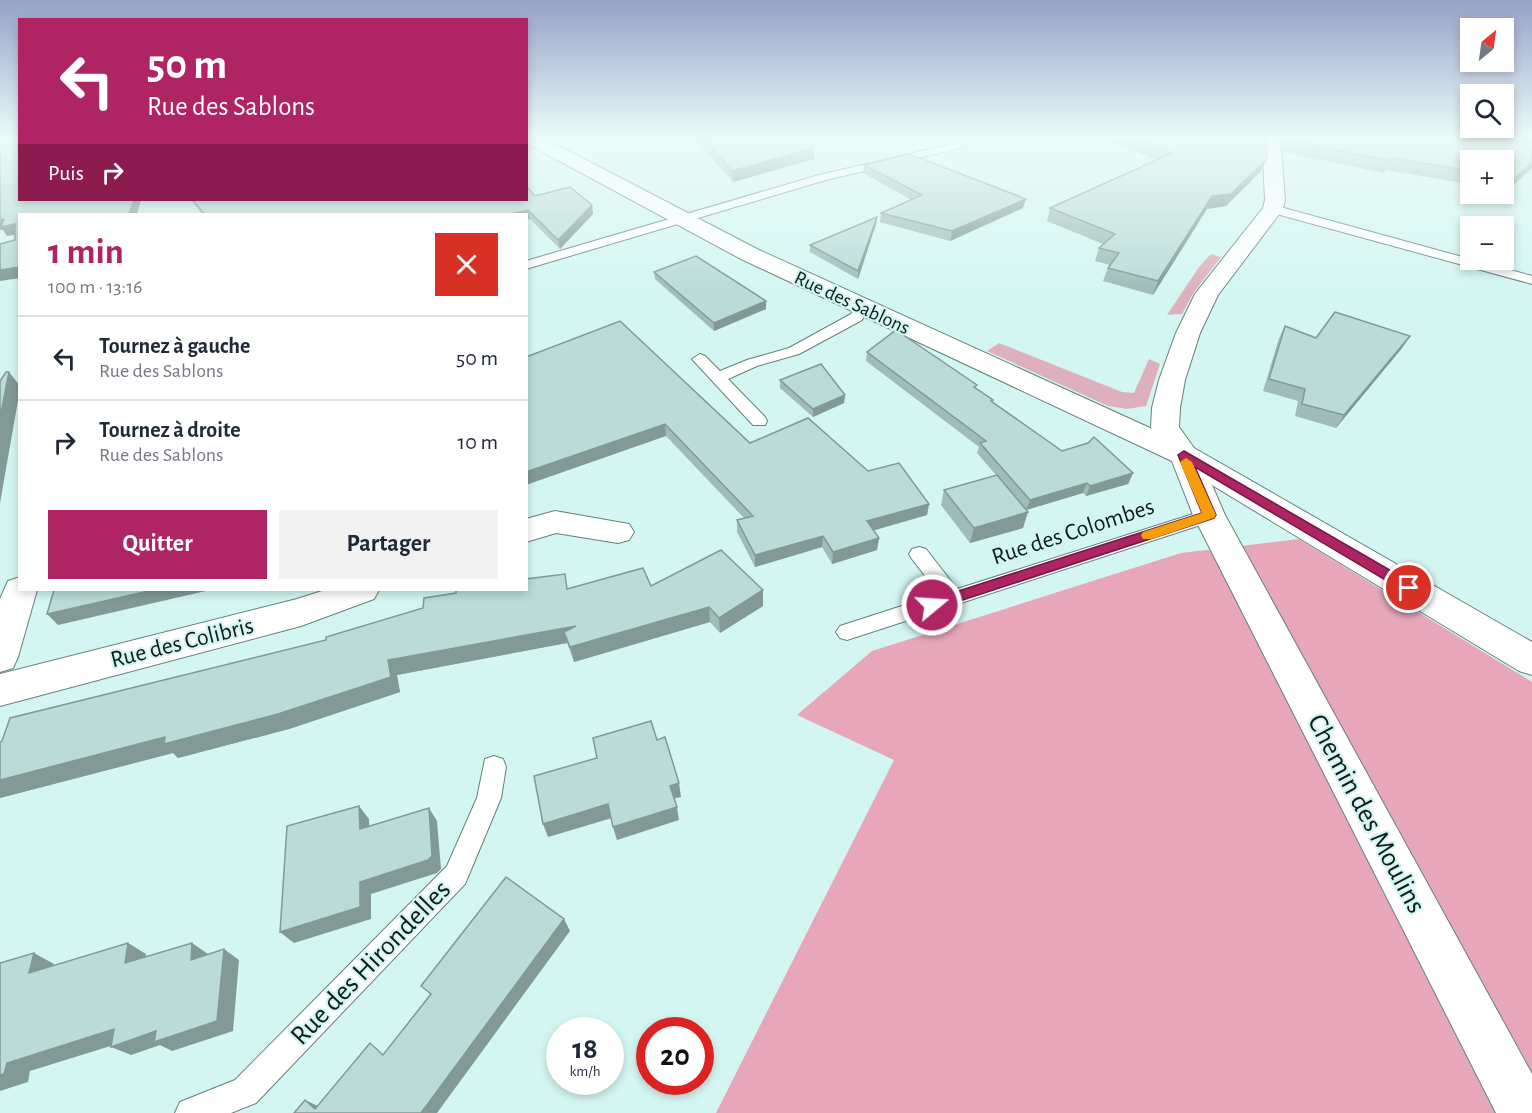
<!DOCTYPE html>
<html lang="fr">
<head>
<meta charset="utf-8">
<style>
	:root { --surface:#fff; --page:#f2f2f3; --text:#1f2937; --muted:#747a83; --line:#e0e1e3; --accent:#af2463 }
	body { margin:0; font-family:"Alegreya Sans",sans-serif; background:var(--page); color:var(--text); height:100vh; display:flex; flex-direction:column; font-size:22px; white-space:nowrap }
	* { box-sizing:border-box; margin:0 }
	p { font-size:20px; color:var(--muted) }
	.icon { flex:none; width:33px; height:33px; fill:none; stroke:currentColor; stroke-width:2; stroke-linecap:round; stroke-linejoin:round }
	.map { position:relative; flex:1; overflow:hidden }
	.drawer { position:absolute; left:18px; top:213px; width:510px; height:378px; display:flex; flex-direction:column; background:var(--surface); border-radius:0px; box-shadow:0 3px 9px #0003 }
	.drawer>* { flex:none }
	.top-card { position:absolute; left:18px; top:18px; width:510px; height:183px; border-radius:0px; box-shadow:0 3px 9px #0003; background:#af2463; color:#fff; overflow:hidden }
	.needle { width:39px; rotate:29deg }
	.controls { position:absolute; left:1460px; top:18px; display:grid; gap:12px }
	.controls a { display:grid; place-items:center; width:54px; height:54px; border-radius:0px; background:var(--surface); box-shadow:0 3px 9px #0003; font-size:30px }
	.speed { position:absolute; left:546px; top:1017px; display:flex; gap:12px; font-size:30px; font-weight:700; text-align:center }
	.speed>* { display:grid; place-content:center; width:78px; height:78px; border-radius:50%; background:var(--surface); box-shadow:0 3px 9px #0003; line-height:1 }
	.speed small { font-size:15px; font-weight:400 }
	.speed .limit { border:9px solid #d22; background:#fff; color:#111 }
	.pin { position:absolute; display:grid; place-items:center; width:51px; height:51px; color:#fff; margin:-26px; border:3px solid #fff; border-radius:50%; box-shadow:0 2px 6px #0007 }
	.me { position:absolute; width:66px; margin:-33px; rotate:72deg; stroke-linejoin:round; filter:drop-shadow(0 0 4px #0008) }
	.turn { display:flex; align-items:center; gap:21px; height:126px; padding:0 30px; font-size:27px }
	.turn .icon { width:78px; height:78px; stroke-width:2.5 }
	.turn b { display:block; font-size:42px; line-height:51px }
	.then { display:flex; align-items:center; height:57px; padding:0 30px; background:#0003; gap:12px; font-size:22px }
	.round { display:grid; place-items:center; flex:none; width:63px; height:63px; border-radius:0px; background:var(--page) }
	.head { display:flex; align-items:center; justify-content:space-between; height:102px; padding:0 30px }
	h1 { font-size:36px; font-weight:700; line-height:45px; color:var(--accent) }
	.action { display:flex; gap:12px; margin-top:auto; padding:12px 30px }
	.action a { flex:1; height:69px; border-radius:0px; background:var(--accent); color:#fff; font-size:24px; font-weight:700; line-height:69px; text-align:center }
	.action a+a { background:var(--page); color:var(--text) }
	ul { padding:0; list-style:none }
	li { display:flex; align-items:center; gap:18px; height:84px; padding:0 30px; border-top:2px solid var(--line) }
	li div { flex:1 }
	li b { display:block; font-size:22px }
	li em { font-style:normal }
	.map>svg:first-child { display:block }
	.green { fill:#deb0bd }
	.forest { fill:#e7a6ba }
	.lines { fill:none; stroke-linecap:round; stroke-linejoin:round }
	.lane-casing { stroke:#63817e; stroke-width:2 }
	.street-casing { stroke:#63817e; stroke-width:2 }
	.secondary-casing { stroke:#63817e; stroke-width:2 }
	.lane { fill:#fff; fill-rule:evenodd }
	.street { fill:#fff; fill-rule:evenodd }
	.secondary { fill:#fff; fill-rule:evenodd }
	.wall { fill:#a0bcb9 }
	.shaded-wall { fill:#829996 }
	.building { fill:#badbd7; stroke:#829996; stroke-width:1.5 }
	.route { fill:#af2463; stroke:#721740; stroke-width:1.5 }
	.slow { fill:#f59e0b }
	.labels { text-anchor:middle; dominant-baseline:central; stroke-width:4.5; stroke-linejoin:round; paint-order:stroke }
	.far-street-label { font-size:20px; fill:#0f1c1a; stroke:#d4f6f2 }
	.street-label { font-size:24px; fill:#0f1c1a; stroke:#d4f6f2 }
	.near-street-label { font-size:28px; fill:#0f1c1a; stroke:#d4f6f2 }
</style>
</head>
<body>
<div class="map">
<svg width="1532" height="1113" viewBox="0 0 1532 1113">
	<rect width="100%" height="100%" fill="#d4f6f2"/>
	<g class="green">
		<path d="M1211,254L1221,257L1194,292L1182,314L1167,315L1199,267Z"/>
		<path d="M999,343L1122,392L1134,393L1149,359L1160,364L1146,406L1127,409L1108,406L987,351Z"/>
	</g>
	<path class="forest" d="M1299,539L1532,682V1113H716L894,760L797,715L872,651L1181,553Z"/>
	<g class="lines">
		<g class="lane-casing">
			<g id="lane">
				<path d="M961,142L965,143V147L826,180L526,269V261L819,175Z"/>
				<path d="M1273,205L1532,276V284L1269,212L1267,209Z"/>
				<path d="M862,304L869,308L862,320L799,354L757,366L728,379L765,417L767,421L765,425H753L692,359L700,354L705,356L720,371L747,360L789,348L851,314L857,305Z"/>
				<path d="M1209,509L1216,510L1218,515L1216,520L847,640L840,638L836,632L840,626L939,594L912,559L909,554L912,549L919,547L926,549L957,589Z"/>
				<path d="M494,756L503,759L506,767L501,798L465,884L256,1103L231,1113H175L180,1102L235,1080L447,866L477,798L485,759Z"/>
			</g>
		</g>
		<g class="street-casing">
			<g id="street">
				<path d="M1262,136H1280L1285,200L1283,209L1218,295L1200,333L1185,380L1180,408L1179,427L1199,455L1225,515L1532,1074V1113H1496L1193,515L1170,456L1151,428L1152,408L1159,380L1176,333L1195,294L1263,208L1265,200Z"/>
				<path d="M555,511L629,524L634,532L629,540L618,543L556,533L526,542V519Z"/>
				<path d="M20,577V590H37L18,657L13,668L0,672V599L8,581Z"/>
				<path d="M325,590H379L374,599L301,626L0,706V674L297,599Z"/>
			</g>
		</g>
		<g class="secondary-casing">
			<path id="secondary" d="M526,136H540L757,249L1194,448L1532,642V675L1519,671L1174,462L741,259L526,143Z"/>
		</g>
		<use href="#lane" class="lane"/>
		<use href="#street" class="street"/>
		<use href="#secondary" class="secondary"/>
	</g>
	<g class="wall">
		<path d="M692,136H801L814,159L733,182Z"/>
		<path d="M1096,136H1265L1261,171L1226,206L1207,209L1153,295L1103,281L1108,268L1110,265L1095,261L1099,248L1103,244L1047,221L1050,208L1156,160Z"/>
		<path d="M1282,136H1532V168L1507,191L1503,190V160H1470V184L1386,170L1384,173L1283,152Z"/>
		<path d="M864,165L1023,208L950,241L880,222L881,213L912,200L863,173Z"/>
		<path d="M535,196L592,205L593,214L560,249L530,219L526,220V214H202L191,200H526Z"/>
		<path d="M877,217L876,224L858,279L810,252V245Z"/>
		<path d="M654,272L766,309L714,331L655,279Z"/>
		<path d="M1285,326L1316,338L1410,336L1402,348L1336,428L1295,416L1298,401L1263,391L1279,338Z"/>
		<path d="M867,352L977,385L976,388L993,400L992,402L1062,451L1133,473L1128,484L1086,496L1083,493L1026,510L1023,528L970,543L941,505L944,490L996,475L977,453L979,447L866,361Z"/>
		<path d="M526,357L750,443L868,471L929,504L927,515L873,530L879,538L877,550L832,564L822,547L755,567L737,532V520L744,518L666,436Z"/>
		<path d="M780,380L845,395L844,403L813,417L780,388Z"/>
		<path d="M651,586L763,606L720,633L710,622L574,662L567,643L397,675L400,692L289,729L178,758L173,753L0,798V742L569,588Z"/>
	</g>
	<g class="shaded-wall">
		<path d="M814,148V159L733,182L732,171Z"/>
		<path d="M1267,159L1261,171L1226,206L1207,209L1153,295L1158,281L1212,196Z"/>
		<path d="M1532,163V168L1507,191L1515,178Z"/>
		<path d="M1026,199L1023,208L950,241L952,231Z"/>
		<path d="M134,200H141L137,214H129Z"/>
		<path d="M592,205L593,214L560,249L558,240Z"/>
		<path d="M528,210L530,219L526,220V214H510Z"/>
		<path d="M877,217L876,224L858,279V271Z"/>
		<path d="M4,219L15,224L20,234L7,236L3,230H0V220Z"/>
		<path d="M20,267V278L0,281V270Z"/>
		<path d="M766,301V309L714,331V323Z"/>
		<path d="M1410,336L1402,348L1336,428L1344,415Z"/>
		<path d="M9,372L20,386V389L0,503V418Z"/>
		<path d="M845,395L844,403L813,417V409Z"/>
		<path d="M665,424L666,436L526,485V472Z"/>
		<path d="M1133,473L1128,484L1086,496L1090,486Z"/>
		<path d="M1087,483L1083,493L1026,510L1030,500Z"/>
		<path d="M929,504L927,515L865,533L867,521Z"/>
		<path d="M1028,512L1023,528L970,543L974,528Z"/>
		<path d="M823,536L822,547L755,567V555Z"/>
		<path d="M879,538L877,550L832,564L833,552Z"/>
		<path d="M153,590H210L58,625L47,614Z"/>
		<path d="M763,590V606L720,633L719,618Z"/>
		<path d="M709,607L710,622L574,662L570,647Z"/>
		<path d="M576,626L564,632L567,643L397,675L400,692L289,729L178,758L173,753L0,798V780L388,660Z"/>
		<path d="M679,783L681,797L672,799L670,786Z"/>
		<path d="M608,804L612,818L548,837L543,824Z"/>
		<path d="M359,806L369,819L370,842L360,829Z"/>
		<path d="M677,807L679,820L617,840L613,827Z"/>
		<path d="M429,808L437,821L441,869L437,873L371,894V919L294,943L280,932L360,882Z"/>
		<path d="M564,919L570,931L437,1113H421Z"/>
		<path d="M128,943L146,954L143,974L125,963Z"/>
		<path d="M192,943L208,954L207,971L191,960Z"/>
		<path d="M224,949L239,960L233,1031L172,1051L160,1045L131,1055L111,1047Z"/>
		<path d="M34,953L54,964L50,984L29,973Z"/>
		<path d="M114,1029L133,1039L30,1071L28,1082L0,1091V1075L7,1063Z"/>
		<path d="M305,1100L320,1107L315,1109Z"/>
	</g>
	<g class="building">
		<path d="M0,136H20V200H134L129,214H20V267L0,270V244L15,240V224L1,227L4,219L0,220Z"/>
		<path d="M701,136H801L814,148L732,171Z"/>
		<path d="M1129,136H1265L1267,159L1231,194L1212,196L1158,281L1108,268L1119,253L1099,248L1115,234L1050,208L1172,153Z"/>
		<path d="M1288,136H1532V163L1515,178L1503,176V160H1470V171L1392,158L1391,161L1289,140Z"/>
		<path d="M909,154L1026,199L952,231L881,213L922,195L864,165Z"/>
		<path d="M526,186L535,196L570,187L592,205L558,240L528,210L510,214H204L193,200H526Z"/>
		<path d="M877,217L858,271L810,245Z"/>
		<path d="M696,256L766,301L714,323L654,272Z"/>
		<path d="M1335,312L1410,336L1344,415L1302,404L1305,389L1269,379L1285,326L1316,338Z"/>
		<path d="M620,321L750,443L808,418L868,471L899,463L929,504L867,521L879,538L833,552L823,536L755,555L737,520L753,516L665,424L526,472V357Z"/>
		<path d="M896,330L977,385L974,387L993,400L991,401L1062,451L1088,443L1094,437L1133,473L1090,486L1087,483L1030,500L980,443L986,441L867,352Z"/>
		<path d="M821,364L845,395L813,409L780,380Z"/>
		<path d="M6,372H9L0,418V381Z"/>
		<path d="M997,475L1028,512L974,528L944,490Z"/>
		<path d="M721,550L763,590L719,618L709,607L570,647L564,632L576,626L388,660L391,677L278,714L164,744L165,737L0,780V742L2,741L10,718L326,640V637L423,608L424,598L456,593V590H526V579L565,574L567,589L643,568L651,586Z"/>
		<path d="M54,590H153L47,614Z"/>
		<path d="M651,721L657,740L665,737L679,783L670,786L677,807L613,827L608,804L543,824L534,776L597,758L593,738Z"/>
		<path d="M359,806L360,829L429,808L432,856L428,860L360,882V907L280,932L287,826Z"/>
		<path d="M506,877L564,919L421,1113H294L305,1100L315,1109L370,1043L383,1055L431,994L421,986Z"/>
		<path d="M128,943L125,963L192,943L191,960L224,949L217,1021L154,1042L156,1031L111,1047L114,1029L7,1063L4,1074L0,1075V963L34,953L29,973Z"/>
	</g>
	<linearGradient id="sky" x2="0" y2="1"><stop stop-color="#98a0c8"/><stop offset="0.47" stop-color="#ecfbf9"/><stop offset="1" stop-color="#ecfbf9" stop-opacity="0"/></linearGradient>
	<rect width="1532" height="292" fill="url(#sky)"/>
	<path class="route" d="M1184,451L1414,584L1416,588L1414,591H1404L1195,467L1216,515L1214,518L932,610L927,609L925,605L927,601L1202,513L1178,455Z"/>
	<path class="slow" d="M1186,458L1192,462L1216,515L1214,518L1152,539H1143L1141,535L1143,532L1202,513L1180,462Z"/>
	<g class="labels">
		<g class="far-street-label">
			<text transform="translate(852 303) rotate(25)">Rue des Sablons</text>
		</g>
		<g class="street-label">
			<text transform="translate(1073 532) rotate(-18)">Rue des Colombes</text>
			<text transform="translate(182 643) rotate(-14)">Rue des Colibris</text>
		</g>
		<g class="near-street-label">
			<text transform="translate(1366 814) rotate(62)">Chemin des Moulins</text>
			<text transform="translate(371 963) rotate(-46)">Rue des Hirondelles</text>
		</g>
	</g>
</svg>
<div class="controls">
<a><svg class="needle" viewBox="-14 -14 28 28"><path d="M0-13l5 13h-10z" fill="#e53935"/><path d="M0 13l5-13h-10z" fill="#747a83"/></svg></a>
<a><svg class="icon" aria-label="search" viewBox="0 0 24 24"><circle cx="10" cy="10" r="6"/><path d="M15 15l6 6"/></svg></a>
<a>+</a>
<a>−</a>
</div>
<div class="speed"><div>18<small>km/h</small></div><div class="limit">20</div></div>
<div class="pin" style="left:1409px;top:588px;background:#d93025"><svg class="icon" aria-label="arrive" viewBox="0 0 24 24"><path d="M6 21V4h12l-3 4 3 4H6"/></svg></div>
<svg class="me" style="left:932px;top:605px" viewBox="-20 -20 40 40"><circle r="17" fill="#af2463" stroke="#fff" stroke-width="3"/><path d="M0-11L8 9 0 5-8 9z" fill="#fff"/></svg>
<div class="top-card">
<div class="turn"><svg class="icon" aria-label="left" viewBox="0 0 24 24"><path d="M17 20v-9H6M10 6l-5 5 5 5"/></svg><div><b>50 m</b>Rue des Sablons</div></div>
<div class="then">Puis<svg class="icon" aria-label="right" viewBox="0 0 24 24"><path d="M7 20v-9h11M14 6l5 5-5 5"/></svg></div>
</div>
<section class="drawer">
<div class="head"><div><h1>1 min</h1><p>100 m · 13:16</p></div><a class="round" style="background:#d93025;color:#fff"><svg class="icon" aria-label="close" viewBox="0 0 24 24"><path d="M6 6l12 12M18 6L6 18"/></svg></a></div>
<ul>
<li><svg class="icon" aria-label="left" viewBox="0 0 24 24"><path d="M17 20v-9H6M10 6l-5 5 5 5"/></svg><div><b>Tournez à gauche</b><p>Rue des Sablons</p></div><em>50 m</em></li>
<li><svg class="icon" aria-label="right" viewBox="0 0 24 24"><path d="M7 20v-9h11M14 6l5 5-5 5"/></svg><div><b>Tournez à droite</b><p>Rue des Sablons</p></div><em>10 m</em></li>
</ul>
<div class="action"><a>Quitter</a><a>Partager</a></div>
</section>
</div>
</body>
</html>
